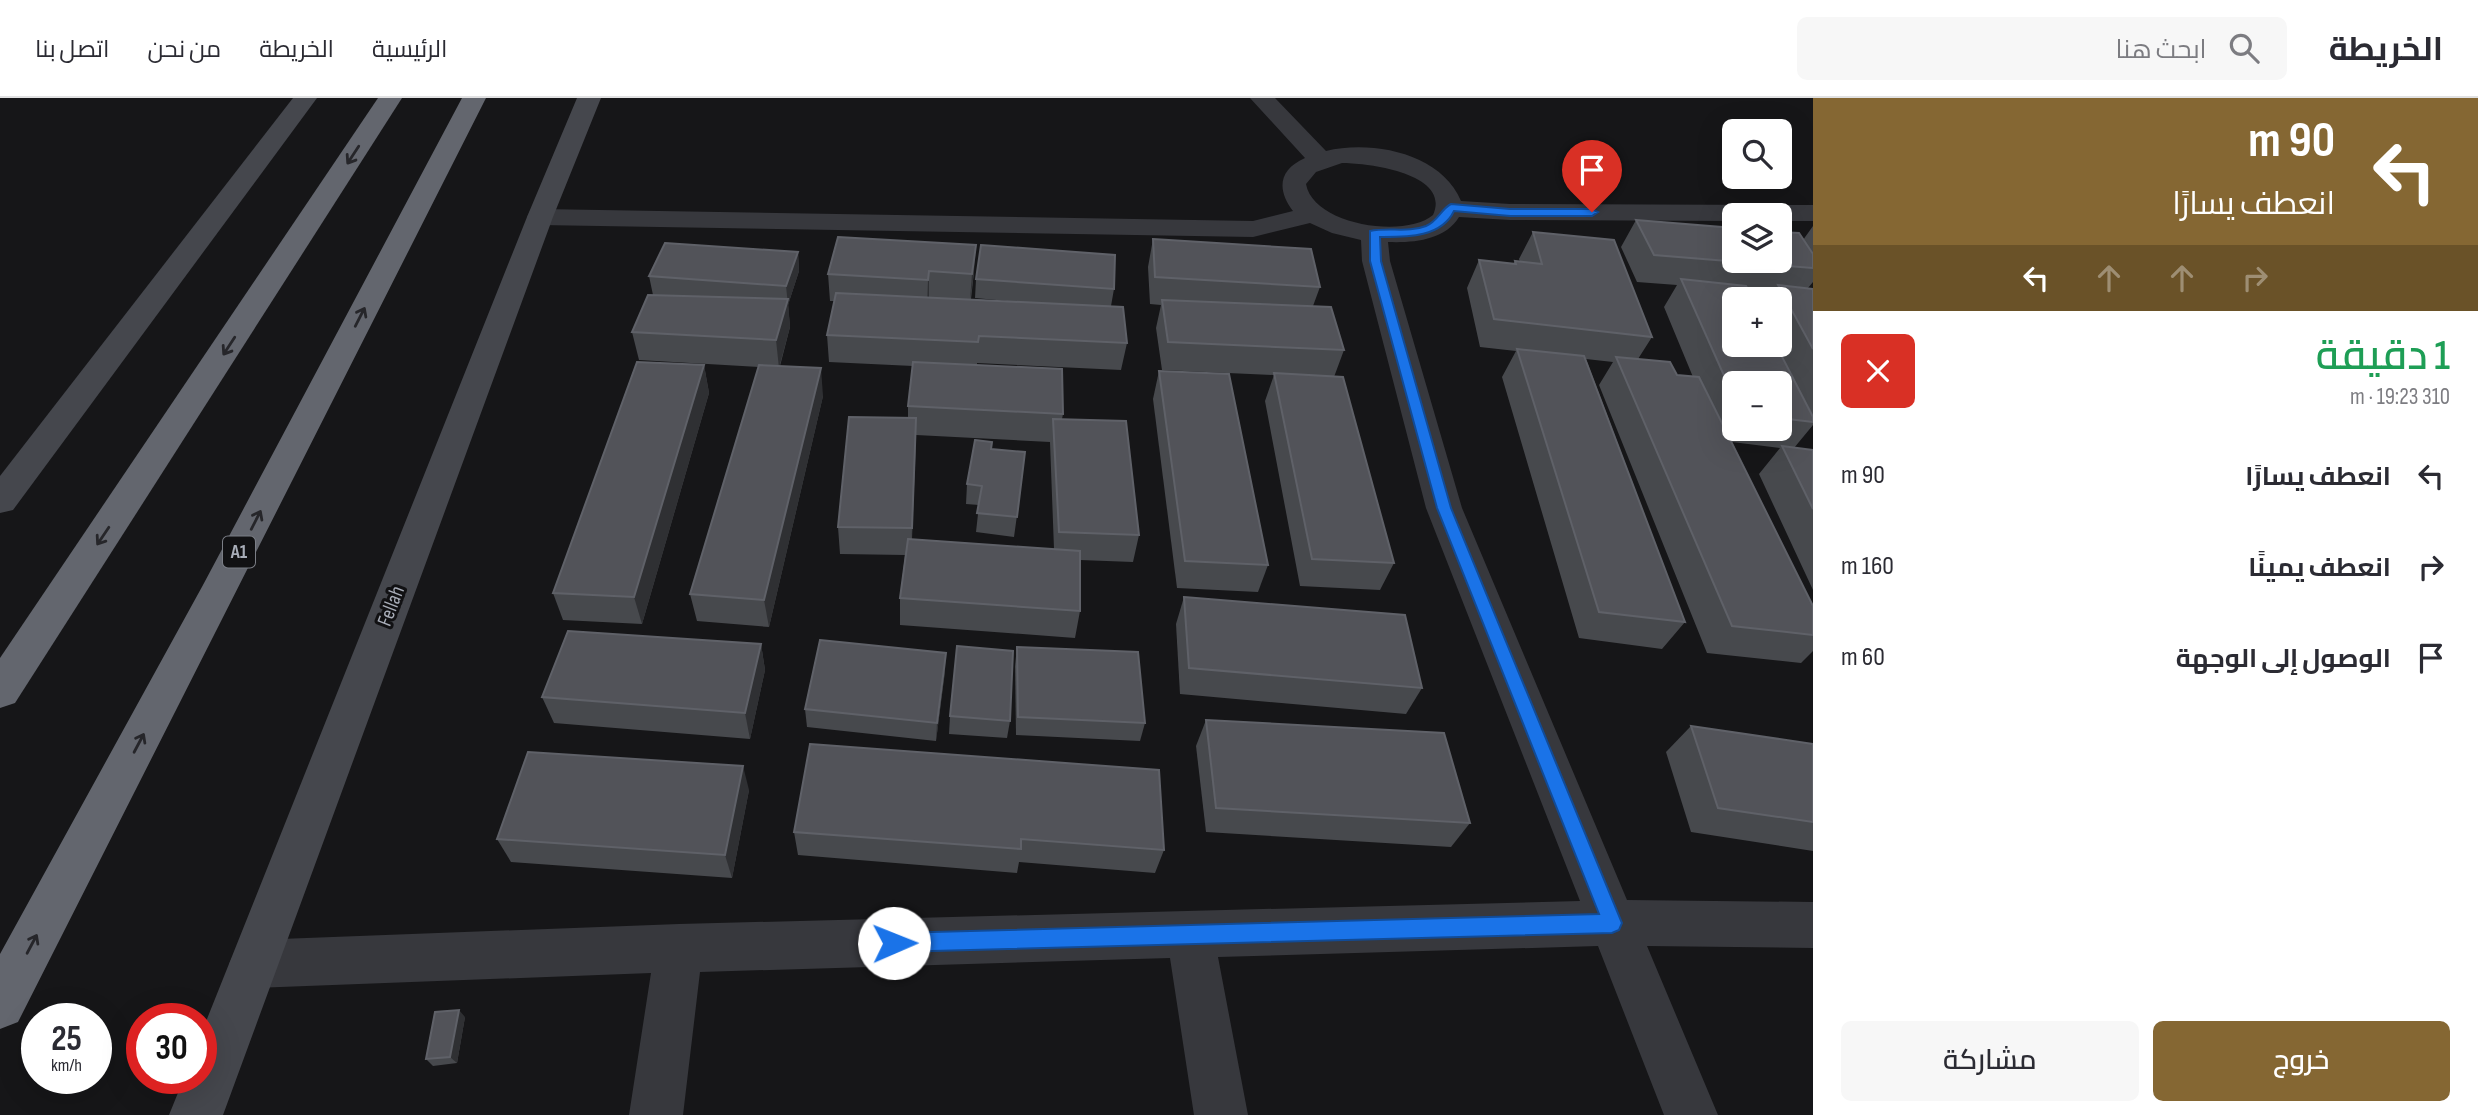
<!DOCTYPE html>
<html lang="ar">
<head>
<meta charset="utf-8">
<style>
	:root { --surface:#fff; --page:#f7f7f7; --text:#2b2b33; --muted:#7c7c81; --line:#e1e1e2; --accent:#856733 }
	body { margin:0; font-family:"Sofia Sans Condensed",Cairo,sans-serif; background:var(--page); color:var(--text); direction:rtl; height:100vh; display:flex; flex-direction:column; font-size:26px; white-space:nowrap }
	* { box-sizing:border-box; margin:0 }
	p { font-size:23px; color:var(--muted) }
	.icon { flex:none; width:38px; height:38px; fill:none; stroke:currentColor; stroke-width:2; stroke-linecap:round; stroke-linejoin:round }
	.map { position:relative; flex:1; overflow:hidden; direction:ltr }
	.panel { display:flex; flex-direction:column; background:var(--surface); width:665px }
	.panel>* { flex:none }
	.banner { background:#856733; color:#fff; overflow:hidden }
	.fabs { position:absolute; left:1722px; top:21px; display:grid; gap:14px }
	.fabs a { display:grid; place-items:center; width:70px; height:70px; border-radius:10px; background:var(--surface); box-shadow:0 7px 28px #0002; font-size:35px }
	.speed { position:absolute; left:21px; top:905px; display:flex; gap:14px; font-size:35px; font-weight:700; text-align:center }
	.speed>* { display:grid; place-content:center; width:91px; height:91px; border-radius:50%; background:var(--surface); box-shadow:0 7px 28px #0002; line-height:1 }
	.speed small { font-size:18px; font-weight:400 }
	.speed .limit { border:10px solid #d22; background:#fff; color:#111 }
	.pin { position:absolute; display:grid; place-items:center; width:60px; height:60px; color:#fff; margin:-72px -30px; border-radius:50% 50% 50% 0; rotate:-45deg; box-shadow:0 0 7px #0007 }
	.pin .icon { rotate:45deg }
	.me { position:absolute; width:77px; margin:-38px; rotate:89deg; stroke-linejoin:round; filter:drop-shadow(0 0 5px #0008) }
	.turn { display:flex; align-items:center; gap:24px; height:147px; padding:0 28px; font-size:32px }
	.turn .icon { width:91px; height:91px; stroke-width:2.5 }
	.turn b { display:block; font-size:49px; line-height:60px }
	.lanes { display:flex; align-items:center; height:66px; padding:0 28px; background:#0003; justify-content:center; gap:35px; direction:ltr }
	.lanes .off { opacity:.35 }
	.round { display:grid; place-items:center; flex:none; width:74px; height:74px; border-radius:10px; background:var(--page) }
	.head { display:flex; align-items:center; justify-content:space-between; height:119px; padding:0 28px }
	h1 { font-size:42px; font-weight:600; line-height:52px; color:#1e9e55 }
	.primary-button { display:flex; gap:14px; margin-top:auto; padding:14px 28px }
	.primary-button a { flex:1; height:80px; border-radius:10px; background:var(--accent); color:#fff; font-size:28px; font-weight:600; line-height:80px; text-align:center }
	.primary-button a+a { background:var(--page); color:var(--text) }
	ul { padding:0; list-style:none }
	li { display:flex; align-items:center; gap:21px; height:91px; padding:0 28px }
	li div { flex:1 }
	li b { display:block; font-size:26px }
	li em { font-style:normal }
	header { display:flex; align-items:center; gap:42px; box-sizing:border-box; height:98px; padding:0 35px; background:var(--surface); border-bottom:2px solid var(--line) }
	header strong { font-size:33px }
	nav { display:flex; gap:38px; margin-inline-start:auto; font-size:24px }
	.search { width:490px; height:63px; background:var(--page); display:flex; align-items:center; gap:18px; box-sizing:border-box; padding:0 24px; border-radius:10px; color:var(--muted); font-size:26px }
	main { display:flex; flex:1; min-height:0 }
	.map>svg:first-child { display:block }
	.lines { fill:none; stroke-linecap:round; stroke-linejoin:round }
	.street { fill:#37383d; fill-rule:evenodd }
	.secondary { fill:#45474d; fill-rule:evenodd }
	.highway { fill:#63666e; fill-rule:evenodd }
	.wall { fill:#47494d; fill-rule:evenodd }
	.shaded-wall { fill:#2f3033 }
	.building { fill:#525359; stroke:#5f6168; stroke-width:2 }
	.oneway { stroke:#26262a }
	.route { fill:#1a73e8; stroke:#114b97; stroke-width:2 }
	.labels { text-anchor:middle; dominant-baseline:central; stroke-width:6; stroke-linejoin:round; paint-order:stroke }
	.shield { fill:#111113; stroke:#7b7e86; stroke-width:2 }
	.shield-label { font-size:19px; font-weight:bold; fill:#a8adb8 }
	.street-label { font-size:21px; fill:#a8adb8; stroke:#111113 }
</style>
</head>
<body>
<header>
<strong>الخريطة</strong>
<div class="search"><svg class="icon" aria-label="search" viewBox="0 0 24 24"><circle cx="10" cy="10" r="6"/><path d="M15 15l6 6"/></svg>ابحث هنا</div>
<nav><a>الرئيسية</a><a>الخريطة</a><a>من نحن</a><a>اتصل بنا</a></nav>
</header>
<main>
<section class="panel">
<div class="banner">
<div class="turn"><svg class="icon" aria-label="left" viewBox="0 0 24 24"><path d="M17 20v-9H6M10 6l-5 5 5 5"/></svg><div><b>90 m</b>انعطف يسارًا</div></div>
<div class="lanes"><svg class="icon" aria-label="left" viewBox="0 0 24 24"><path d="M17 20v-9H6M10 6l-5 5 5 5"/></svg><svg class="icon off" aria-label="ahead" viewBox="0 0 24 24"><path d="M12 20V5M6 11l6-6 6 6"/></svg><svg class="icon off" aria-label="ahead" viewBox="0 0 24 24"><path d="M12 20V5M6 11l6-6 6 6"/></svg><svg class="icon off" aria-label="right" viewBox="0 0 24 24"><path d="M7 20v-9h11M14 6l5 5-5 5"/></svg></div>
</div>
<div class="head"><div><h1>1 دقيقة</h1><p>310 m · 19:23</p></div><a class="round" style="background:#d93025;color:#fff"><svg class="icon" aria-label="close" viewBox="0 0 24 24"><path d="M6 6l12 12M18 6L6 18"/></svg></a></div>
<ul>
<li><svg class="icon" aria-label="left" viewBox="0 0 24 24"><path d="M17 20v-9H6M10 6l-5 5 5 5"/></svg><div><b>انعطف يسارًا</b></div><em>90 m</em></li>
<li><svg class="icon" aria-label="right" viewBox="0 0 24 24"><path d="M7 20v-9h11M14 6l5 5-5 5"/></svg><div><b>انعطف يمينًا</b></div><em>160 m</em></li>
<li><svg class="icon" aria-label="arrive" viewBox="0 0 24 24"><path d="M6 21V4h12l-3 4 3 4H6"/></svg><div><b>الوصول إلى الوجهة</b></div><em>60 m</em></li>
</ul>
<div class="primary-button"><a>خروج</a><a>مشاركة</a></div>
</section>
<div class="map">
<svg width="1813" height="1017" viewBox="0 0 1813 1017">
	<rect width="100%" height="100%" fill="#161618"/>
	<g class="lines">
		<path class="street" d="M1250,0H1275L1326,53C1372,42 1441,55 1461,103L1510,106L1813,107V123H1780V117H1734V123L1510,122L1459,119C1445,142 1414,145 1388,144L1390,163L1462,410L1627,802L1813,804V850L1647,848L1718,1017H1664L1598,848L1218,859L1248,1017H1194L1170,860L700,874L683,1017H629L651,875L254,890L237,883L229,866L237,849L254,842L679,826L1580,803L1426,410L1362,163L1361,142L1332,135L1310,125L1253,139L540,127L530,125L527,119L530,113L540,111L1253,123L1293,113C1277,92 1278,72 1305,60ZM1342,65C1366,65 1452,75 1433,117C1405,141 1313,127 1306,86L1316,74Z"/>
		<g class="secondary">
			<path d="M293,0H317L13,412L0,415V378Z"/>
			<path d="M577,0H601L553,119L223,1017H169L184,980H201V936L527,119Z"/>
		</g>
		<g class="highway">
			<path d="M378,0H402L15,605L0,610V560Z"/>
			<path d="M462,0H486L18,924L0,931V856L203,487Z"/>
		</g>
	</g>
	<g class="wall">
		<path d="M1636,122L1803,142L1813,128V184L1808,190L1813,191V327L1794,350L1813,352V492L1759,376L1780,350L1732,344L1813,508V553L1801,565L1707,555L1599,287L1613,264L1586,261L1685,524L1662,551L1579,540L1502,279L1516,253L1480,249L1467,190L1479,162L1513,166L1515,163L1520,164L1519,161L1533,134L1652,239L1638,261L1677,277L1693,279L1664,209L1677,187L1637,184L1621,149ZM1748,193L1772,195L1768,201H1780V247H1734ZM1734,285H1780V331H1734Z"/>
		<path d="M838,139L974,174L971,201L1018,204L975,200L976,181L1114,191L1111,208L1127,245L1121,272L977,265V267L1063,316L1062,321L1139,437L1133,464L1080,462V513L1075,540L900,527V500L905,457L840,456L838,429L908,320V308L913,268L829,264L827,237L835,203H830L828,176ZM916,337L1050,344L1054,451L912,441Z"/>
		<path d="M1153,141L1320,189L1313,208L1344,252L1334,279L1394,465L1380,492L1300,488L1265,303L1274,277L1162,272L1156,230L1161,207L1150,206L1148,169Z"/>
		<path d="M798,154L799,173L788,207L790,229L780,268L823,298L769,529L697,523L690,496L759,269L639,262L632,234L653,197L649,178Z"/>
		<path d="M704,267L709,295L642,526L563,522L553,495Z"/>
		<path d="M1159,273L1268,467L1258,494L1177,490L1153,301Z"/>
		<path d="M992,351L1023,374L1014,439L976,434L979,407L966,406L967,386Z"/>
		<path d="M1184,499L1422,590L1406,616L1180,596L1176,526Z"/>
		<path d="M761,546L765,572L750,641L554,625L542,599Z"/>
		<path d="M1017,549L1145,625L1140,643L1016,637L1015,568Z"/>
		<path d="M945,573L936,643L807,629L805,611Z"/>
		<path d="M950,618L1010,623L1007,640L949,636Z"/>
		<path d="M1206,622L1470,725L1451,749L1206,734L1196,648Z"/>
		<path d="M1691,628L1813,646V753L1691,734L1666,654Z"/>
		<path d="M1159,672L1164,752L1155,775L1019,764L1017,775L798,757L794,734Z"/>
		<path d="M749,692L732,780L511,764L497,741Z"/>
		<path d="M465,919L457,965L433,968L426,961Z"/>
	</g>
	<g class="shaded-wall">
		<path d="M976,147L974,174L970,203L972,176Z"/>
		<path d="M798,154L799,173L788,207L786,188Z"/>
		<path d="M929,173V200L927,209L928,182Z"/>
		<path d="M788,201L790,229L779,270L776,242Z"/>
		<path d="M704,267L709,295L642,526L634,499Z"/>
		<path d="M821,270L823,298L769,529L764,502Z"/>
		<path d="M916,320V348L911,457L912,430Z"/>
		<path d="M761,546L765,572L750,641L745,615Z"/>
		<path d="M946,555L945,573L936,643L937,625Z"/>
		<path d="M743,668L749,692L732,780L725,757Z"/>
		<path d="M459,912L465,919L457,965L450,959Z"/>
	</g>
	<g class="building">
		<path d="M1636,122L1734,130V163H1780V134L1799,135L1813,156V170L1654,157Z"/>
		<path d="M1533,134L1614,142L1652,239L1494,221L1479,162L1516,166L1515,163L1542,166Z"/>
		<path d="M838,139L976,147L972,176L929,173L928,182L828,176Z"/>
		<path d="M1153,141L1311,151L1320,189L1155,179Z"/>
		<path d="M665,145L798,154L786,188L649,178Z"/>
		<path d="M981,147L1115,157L1114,191L976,181Z"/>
		<path d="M1681,181L1746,188L1753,201H1734V247H1776L1813,319V324L1780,320V285H1734V300Z"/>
		<path d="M1778,187L1813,191V251Z"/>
		<path d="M836,195L1123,209L1127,245L979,238L978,244L827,237Z"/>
		<path d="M648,197L788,201L776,242L632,234Z"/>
		<path d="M1162,202L1331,209L1344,252L1168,244Z"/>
		<path d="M1517,251L1584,258L1685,524L1599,514Z"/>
		<path d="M1616,259L1670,264L1677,277L1699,279L1813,508V537L1732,528Z"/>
		<path d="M637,264L704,267L634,499L553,495Z"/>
		<path d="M913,264L1062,271L1063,316L908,308Z"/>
		<path d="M759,267L821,270L764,502L690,496Z"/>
		<path d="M1159,273L1229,276L1268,467L1185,463Z"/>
		<path d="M1274,275L1343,279L1394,465L1312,461Z"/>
		<path d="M849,319L916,320L912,430L838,429Z"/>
		<path d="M1053,321L1126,323L1139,437L1059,434Z"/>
		<path d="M975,342L992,344L991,351L1025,354L1017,419L977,415L982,388L967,386Z"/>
		<path d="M1782,348L1813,352V411Z"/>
		<path d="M908,441L1080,453V513L900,500Z"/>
		<path d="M1184,499L1405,517L1422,590L1189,570Z"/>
		<path d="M568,533L761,546L745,615L542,599Z"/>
		<path d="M820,542L946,555L937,625L805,611Z"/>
		<path d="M957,548L1013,553L1010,623L950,618Z"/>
		<path d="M1017,549L1138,554L1145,625L1018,619Z"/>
		<path d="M1206,622L1444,635L1470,725L1216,710Z"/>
		<path d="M1691,628L1813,646V724L1718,710Z"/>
		<path d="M810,646L1159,672L1164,752L1021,741V751L794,734Z"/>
		<path d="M528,654L743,668L725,757L497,741Z"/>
		<path d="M459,912L450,959L426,961L435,914Z"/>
	</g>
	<defs><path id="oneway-shaft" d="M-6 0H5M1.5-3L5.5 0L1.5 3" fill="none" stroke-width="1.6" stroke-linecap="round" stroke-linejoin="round" transform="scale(1.75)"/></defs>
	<g class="oneway">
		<use href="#oneway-shaft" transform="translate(353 57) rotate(123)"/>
		<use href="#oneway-shaft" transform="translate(360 219) rotate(-63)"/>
		<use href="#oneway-shaft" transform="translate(229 248) rotate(123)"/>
		<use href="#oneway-shaft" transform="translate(256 422) rotate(-63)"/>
		<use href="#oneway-shaft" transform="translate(103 438) rotate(124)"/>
		<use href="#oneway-shaft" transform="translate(139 645) rotate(-62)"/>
		<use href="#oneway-shaft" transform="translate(32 846) rotate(-62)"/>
	</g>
	<path class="route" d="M1451,106L1510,111H1592L1598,114L1592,118H1510L1454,113C1441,140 1406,139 1380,139L1381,163L1451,410L1622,825L1619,832L1612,835L894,854L887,852L884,845L887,838L894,835L1599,816L1437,410L1370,163V133C1389,129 1408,135 1426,128C1438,123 1441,111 1451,106Z"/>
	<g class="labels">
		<rect class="shield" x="223" y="438.5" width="32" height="31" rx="5"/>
		<g class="shield-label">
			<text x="239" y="454">A1</text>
		</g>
		<g class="street-label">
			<text transform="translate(391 508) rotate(-69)">Fellah</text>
		</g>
	</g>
</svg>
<div class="fabs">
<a><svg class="icon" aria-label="search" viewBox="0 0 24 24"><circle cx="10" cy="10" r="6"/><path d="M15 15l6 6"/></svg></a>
<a><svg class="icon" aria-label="layers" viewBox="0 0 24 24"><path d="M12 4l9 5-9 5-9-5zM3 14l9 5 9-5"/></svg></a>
<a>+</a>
<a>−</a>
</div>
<div class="speed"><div>25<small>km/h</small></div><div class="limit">30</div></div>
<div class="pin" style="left:1592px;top:114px;background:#d93025"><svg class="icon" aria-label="arrive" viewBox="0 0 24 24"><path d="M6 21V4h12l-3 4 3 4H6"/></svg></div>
<svg class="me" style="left:894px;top:845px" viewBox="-20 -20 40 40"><circle r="19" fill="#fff"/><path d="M0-13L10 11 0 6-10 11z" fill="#1a73e8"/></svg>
</div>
</main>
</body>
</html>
